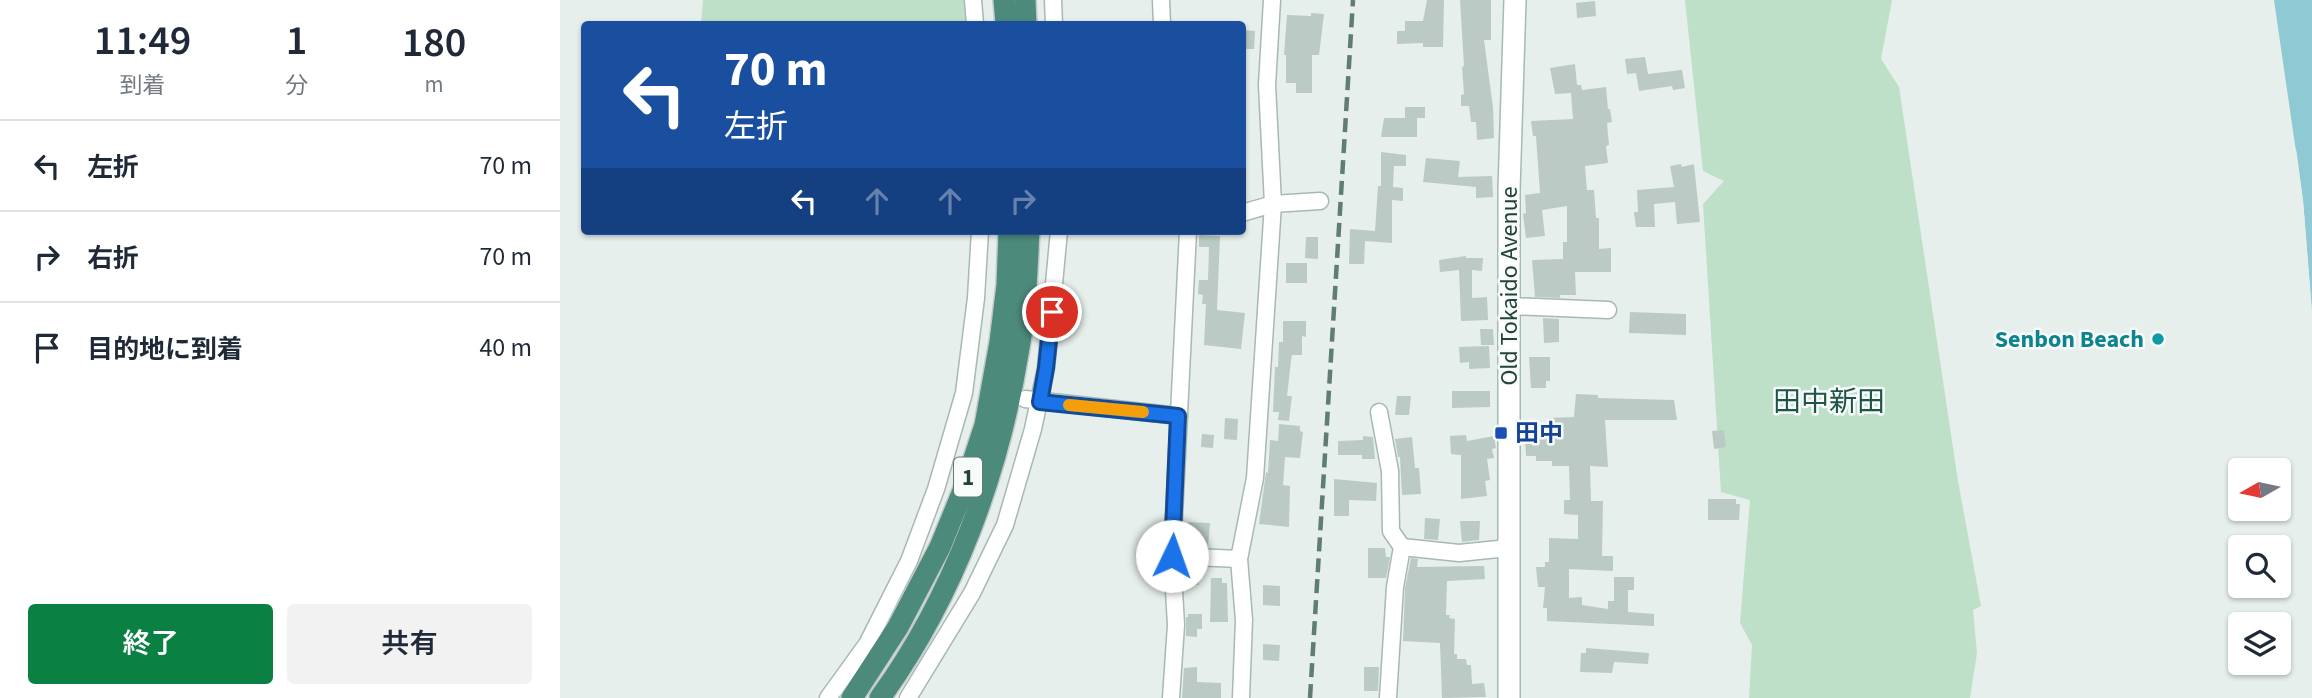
<!DOCTYPE html>
<html lang="ja">
<head>
<meta charset="utf-8">
<style>
	:root { --surface:#fff; --page:#f2f2f3; --text:#1f2937; --muted:#747a83; --line:#e0e1e3; --accent:#0b8043 }
	body { margin:0; font-family:"Source Sans 3","Noto Sans JP",sans-serif; background:var(--page); color:var(--text); height:100vh; display:flex; flex-direction:column; font-size:26px; white-space:nowrap }
	* { box-sizing:border-box; margin:0 }
	p { font-size:23px; color:var(--muted) }
	.icon { flex:none; width:38px; height:38px; fill:none; stroke:currentColor; stroke-width:2; stroke-linecap:round; stroke-linejoin:round }
	.map { position:relative; flex:1; overflow:hidden }
	.sheet { display:flex; flex-direction:column; background:var(--surface); width:560px }
	.sheet>* { flex:none }
	.top-card { position:absolute; left:21px; top:21px; width:665px; height:214px; border-radius:7px; box-shadow:0 2px 5px #0004; background:#1a4fa0; color:#fff; overflow:hidden }
	.needle { width:46px; rotate:261deg }
	.tools { position:absolute; left:1668px; top:458px; display:grid; gap:14px }
	.tools a { display:grid; place-items:center; width:63px; height:63px; border-radius:7px; background:var(--surface); box-shadow:0 2px 5px #0004; font-size:35px }
	.pin { position:absolute; display:grid; place-items:center; width:60px; height:60px; color:#fff; margin:-30px; border:4px solid #fff; border-radius:50%; box-shadow:0 2px 7px #0007 }
	.me { position:absolute; width:77px; margin:-38px; rotate:3deg; stroke-linejoin:round; filter:drop-shadow(0 0 5px #0008) }
	.turn { display:flex; align-items:center; gap:24px; height:147px; padding:0 28px; font-size:32px }
	.turn .icon { width:91px; height:91px; stroke-width:2.5 }
	.turn b { display:block; font-size:49px; line-height:60px }
	.lanes { display:flex; align-items:center; height:66px; padding:0 28px; background:#0003; justify-content:center; gap:35px; direction:ltr }
	.lanes .off { opacity:.35 }
	.eta { display:flex; justify-content:space-evenly; align-items:center; height:119px; text-align:center }
	.eta b { font-size:42px; font-weight:600; line-height:49px }
	.button { display:flex; gap:14px; margin-top:auto; padding:14px 28px }
	.button a { flex:1; height:80px; border-radius:7px; background:var(--accent); color:#fff; font-size:28px; font-weight:600; line-height:80px; text-align:center }
	.button a+a { background:var(--page); color:var(--text) }
	ul { padding:0; list-style:none }
	li { display:flex; align-items:center; gap:21px; height:91px; padding:0 28px; border-top:2px solid var(--line) }
	li div { flex:1 }
	li b { display:block; font-size:26px }
	li em { font-style:normal }
	main { display:flex; flex:1; min-height:0 }
	.map>svg:first-child { display:block }
	.green { fill:#bfe0c8 }
	.water { fill:#8ec9d4 }
	.pier { fill:#e6efeb }
	.building { fill:#bbcac4 }
	.lines { fill:none; stroke-linecap:round; stroke-linejoin:round }
	.minor-casing { stroke:#a8b8b2; stroke-width:19 }
	.secondary-casing { stroke:#a4bbb3; stroke-width:24 }
	.trunk-casing { stroke:#c2cac8; stroke-width:24 }
	.minor { stroke:#fff; stroke-width:16 }
	.secondary { stroke:#fff; stroke-width:21 }
	.trunk { stroke:#4c8a7c; stroke-width:21 }
	.rail { stroke:#5f7d75; stroke-width:4.5; stroke-dasharray:14 7; stroke-linecap:butt }
	.route-casing { stroke:#114b97; stroke-width:18 }
	.route { stroke:#1a73e8; stroke-width:12 }
	.slow { stroke:#f59e0b; stroke-width:12 }
	.culture-dot { fill:#0f9aa8; stroke:#f7fbf9; stroke-width:2.5 }
	.transit-dot { fill:#1a4fb4; stroke:#f7fbf9; stroke-width:2.5 }
	.labels { text-anchor:middle; dominant-baseline:central; stroke-width:5; stroke-linejoin:round; paint-order:stroke }
	.shield { fill:#f7fbf9; stroke:#637a73; stroke-width:2 }
	.shield-label { font-size:23px; font-weight:bold; fill:#24423a }
	.street-label { font-size:24px; fill:#24423a; stroke:#f7fbf9 }
	.culture-label { font-size:24px; font-weight:bold; fill:#0d838f; stroke:#f7fbf9; text-anchor:end }
	.transit-label { font-size:24px; font-weight:bold; fill:#164399; stroke:#f7fbf9; text-anchor:start }
	.quarter-label { font-size:28px; fill:#1f5548; stroke:#f7fbf9 }
</style>
</head>
<body>
<main>
<section class="sheet">
<div class="eta">
<div><b>11:49</b><p>到着</p></div>
<div><b>1</b><p>分</p></div>
<div><b>180</b><p>m</p></div>
</div>
<ul>
<li><svg class="icon" aria-label="left" viewBox="0 0 24 24"><path d="M17 20v-9H6M10 6l-5 5 5 5"/></svg><div><b>左折</b></div><em>70 m</em></li>
<li><svg class="icon" aria-label="right" viewBox="0 0 24 24"><path d="M7 20v-9h11M14 6l5 5-5 5"/></svg><div><b>右折</b></div><em>70 m</em></li>
<li><svg class="icon" aria-label="arrive" viewBox="0 0 24 24"><path d="M6 21V4h12l-3 4 3 4H6"/></svg><div><b>目的地に到着</b></div><em>40 m</em></li>
</ul>
<div class="button"><a>終了</a><a>共有</a></div>
</section>
<div class="map">
<svg width="1752" height="698" viewBox="0 0 1752 698">
	<rect width="100%" height="100%" fill="#e6efeb"/>
	<g class="green">
		<path d="M143,0H407L408,24H141Z"/>
		<path d="M1125,0H1332L1321,59L1339,87L1398,481L1421,606L1413,610L1417,653L1410,698H1189L1192,645L1180,623L1190,500L1161,492L1143,204L1164,181L1143,171Z"/>
	</g>
	<path class="water" d="M1714,0H1752V311L1743,200Z"/>
	<path class="pier" d="M1736,148L1743,200L1752,314L1749,311L1740,201L1733,149Z"/>
	<g class="building">
		<path d="M867,0H884L883,47H863V43L837,44V31H845V21H863Z"/>
		<path d="M900,0H931V40H924L933,108L934,138L917,140L916,122H911L909,106H901V95L904,94L902,67L904,66Z"/>
		<path d="M1035,1L1036,16L1017,18L1016,3Z"/>
		<path d="M751,13L764,14L759,55H752V93H736V83H726V55H724L727,15L751,16Z"/>
		<path d="M682,30L695,31L694,49H682Z"/>
		<path d="M1085,57L1088,74L1122,70L1125,88L1113,90L1112,86L1079,91L1076,73L1067,74L1065,59Z"/>
		<path d="M1015,64L1017,85H1021L1022,90L1046,87L1048,109H1050L1052,122L1047,123L1049,145L1046,146L1048,163L1025,166L1027,190H1034L1036,218H1039V249L1051,248V272H1015L1016,295H1000V298L975,297L972,260L1003,259V242H1007V206L982,210L985,236L966,238L963,214L966,213L965,195L980,193L976,136H973L971,121L1013,119L1011,93L995,94L990,68Z"/>
		<path d="M845,107H865V118H857V137H821L824,118H845Z"/>
		<path d="M821,152L846,155V166H834L833,187L843,188V201L832,200V243L805,241L804,264H789L790,229L815,231L818,186H821Z"/>
		<path d="M866,158L900,161L898,177L932,176L933,197L916,198V187L863,182Z"/>
		<path d="M1121,164L1122,167L1134,164L1140,222L1117,224L1115,202L1094,204L1095,227H1076L1074,212H1078L1077,190L1114,187L1110,166Z"/>
		<path d="M639,235L660,236L657,310L685,313L681,349L644,345L646,304H642L643,295L638,294L639,280H648L649,247H639Z"/>
		<path d="M746,237H758V259L745,258Z"/>
		<path d="M906,256V258H923L922,271L912,270V298L927,297L928,320L901,321L899,270L880,272L879,260Z"/>
		<rect x="726" y="263" width="21" height="20"/>
		<path d="M1070,312L1126,314V335L1069,333Z"/>
		<path d="M983,318L999,319V342L984,343Z"/>
		<path d="M723,321H746V337L742,336V355H732L731,361L727,396H732L729,421L718,420L719,412H713L715,367H718L719,342H723Z"/>
		<path d="M920,329H933L934,345H921Z"/>
		<path d="M929,346L930,368L909,369V362L900,363L899,347Z"/>
		<path d="M969,357H990V381H986V388H971Z"/>
		<path d="M892,391H930V407L892,408Z"/>
		<path d="M1016,394L1038,395V398L1114,400L1117,420H1045L1048,467L1030,466L1031,501H1043L1042,556H1053V571L1009,569V598L1022,597V605L1048,609V601H1054V577H1074V590H1068V612L1094,614V626L987,621V608H983L985,587H978L976,567H985V562H989V538L1018,539V515L1004,514V500H1010L1009,466H992V461H976V456H966L965,438L970,437L969,433L989,432L988,418L1014,417Z"/>
		<path d="M837,396H851L849,415H835Z"/>
		<path d="M665,418L678,419L677,440L664,439Z"/>
		<path d="M719,424L740,426V431L743,432L740,458L725,457L723,485L730,486L729,527L699,524L706,472L708,473L710,440L718,441Z"/>
		<path d="M1164,430L1166,447L1154,449L1152,431Z"/>
		<path d="M642,434L654,435L653,448L641,447Z"/>
		<path d="M906,435L907,441L934,436L936,448L932,449L934,458L927,459L930,480L925,481L927,496L901,499V455L891,454L890,436Z"/>
		<path d="M803,436L813,437L815,459H802V455H778V441L803,440Z"/>
		<path d="M852,437L855,468H859L861,494L842,495L840,457H838L835,439Z"/>
		<path d="M774,479L817,483L816,501L789,500V516H774Z"/>
		<path d="M1148,499H1176V504H1180L1179,520H1148Z"/>
		<path d="M865,518L880,519L878,540L864,539Z"/>
		<path d="M900,521H920L919,540L902,542Z"/>
		<path d="M628,522L650,523L648,547L627,546Z"/>
		<path d="M808,548H825L826,557H830L826,578H808Z"/>
		<path d="M851,558L858,559L857,567L924,566L925,579L887,581L886,615H890L889,618L895,619L894,654H897V659H906L907,665H911L912,684L924,683L926,697L882,698L880,643L843,641L845,588Z"/>
		<path d="M625,567L639,568V585L624,584Z"/>
		<path d="M651,578H662V583H667L668,622H650Z"/>
		<path d="M703,585L720,586V606L703,605Z"/>
		<path d="M628,614H642V629H637V637L626,636V617H628Z"/>
		<path d="M703,644L720,645L719,661L703,660Z"/>
		<path d="M1026,648L1089,653L1088,664L1054,662L1052,673L1020,672L1021,653H1026Z"/>
		<path d="M637,667V682L661,683V698H622L624,668Z"/>
		<path d="M804,667H819L818,691H804Z"/>
	</g>
	<g class="lines">
		<g class="minor-casing">
			<g id="minor">
				<path d="M413,0L415,24"/>
				<path d="M493,0L494,24"/>
				<path d="M601,0L602,24"/>
				<path d="M682,213L713,204L760,201"/>
				<path d="M949,306L1048,310"/>
				<path d="M465,399L619,416"/>
				<path d="M819,412L830,471L831,531L842,547L835,587L828,698"/>
				<path d="M842,547L899,553L948,548"/>
				<path d="M612,556L679,559"/>
				<path d="M268,698L307,644L349,561L376,489L404,393L416,298L420,231"/>
				<path d="M348,698L412,593L445,525L473,429L486,368L499,231"/>
				<path d="M611,698L616,625L612,556L628,231"/>
				<path d="M681,698L684,620L679,559L695,478L713,204L707,85L712,0"/>
			</g>
		</g>
		<g class="secondary-casing">
			<path id="secondary" d="M949,698V190L955,0"/>
		</g>
		<g class="trunk-casing">
			<g id="trunk">
				<path d="M444,0L446,24"/>
				<path d="M465,0L466,24"/>
				<path d="M292,698L338,627L380,547L405,486L425,425L440,342L447,285L449,231"/>
				<path d="M320,698C394,596 439,472 459,348C466,310 467,270 469,231"/>
			</g>
		</g>
		<use href="#minor" class="minor"/>
		<use href="#secondary" class="secondary"/>
		<use href="#trunk" class="trunk"/>
		<path class="rail" d="M750,698L793,0"/>
	</g>
	<g class="lines">
		<g class="route-casing">
			<path id="route" d="M492,312L486,368L480,402L618,416L612,556"/>
		</g>
		<use href="#route" class="route"/>
		<path class="slow" d="M509,405L583,412"/>
	</g>
	<circle class="culture-dot" cx="1598" cy="339" r="7"/>
	<rect class="transit-dot" x="934" y="426" width="14" height="14" rx="3.5"/>
	<g class="labels">
		<rect class="shield" x="394" y="457.5" width="28" height="39" rx="5"/>
		<g class="shield-label">
			<text x="408" y="477">1</text>
		</g>
		<g class="street-label">
			<text transform="translate(949 286) rotate(-90)">Old Tokaido Avenue</text>
		</g>
		<g class="culture-label">
			<text x="1584" y="339">Senbon Beach</text>
		</g>
		<g class="transit-label">
			<text x="955" y="433">田中</text>
		</g>
		<g class="quarter-label">
			<text x="1269" y="402">田中新田</text>
		</g>
	</g>
</svg>
<div class="tools">
<a><svg class="needle" viewBox="-14 -14 28 28"><path d="M0-13l5 13h-10z" fill="#e53935"/><path d="M0 13l5-13h-10z" fill="#747a83"/></svg></a>
<a><svg class="icon" aria-label="search" viewBox="0 0 24 24"><circle cx="10" cy="10" r="6"/><path d="M15 15l6 6"/></svg></a>
<a><svg class="icon" aria-label="layers" viewBox="0 0 24 24"><path d="M12 4l9 5-9 5-9-5zM3 14l9 5 9-5"/></svg></a>
</div>
<div class="pin" style="left:492px;top:312px;background:#d93025"><svg class="icon" aria-label="arrive" viewBox="0 0 24 24"><path d="M6 21V4h12l-3 4 3 4H6"/></svg></div>
<svg class="me" style="left:612px;top:556px" viewBox="-20 -20 40 40"><circle r="19" fill="#fff"/><path d="M0-13L10 11 0 6-10 11z" fill="#1a73e8"/></svg>
<div class="top-card">
<div class="turn"><svg class="icon" aria-label="left" viewBox="0 0 24 24"><path d="M17 20v-9H6M10 6l-5 5 5 5"/></svg><div><b>70 m</b>左折</div></div>
<div class="lanes"><svg class="icon" aria-label="left" viewBox="0 0 24 24"><path d="M17 20v-9H6M10 6l-5 5 5 5"/></svg><svg class="icon off" aria-label="ahead" viewBox="0 0 24 24"><path d="M12 20V5M6 11l6-6 6 6"/></svg><svg class="icon off" aria-label="ahead" viewBox="0 0 24 24"><path d="M12 20V5M6 11l6-6 6 6"/></svg><svg class="icon off" aria-label="right" viewBox="0 0 24 24"><path d="M7 20v-9h11M14 6l5 5-5 5"/></svg></div>
</div>
</div>
</main>
</body>
</html>
